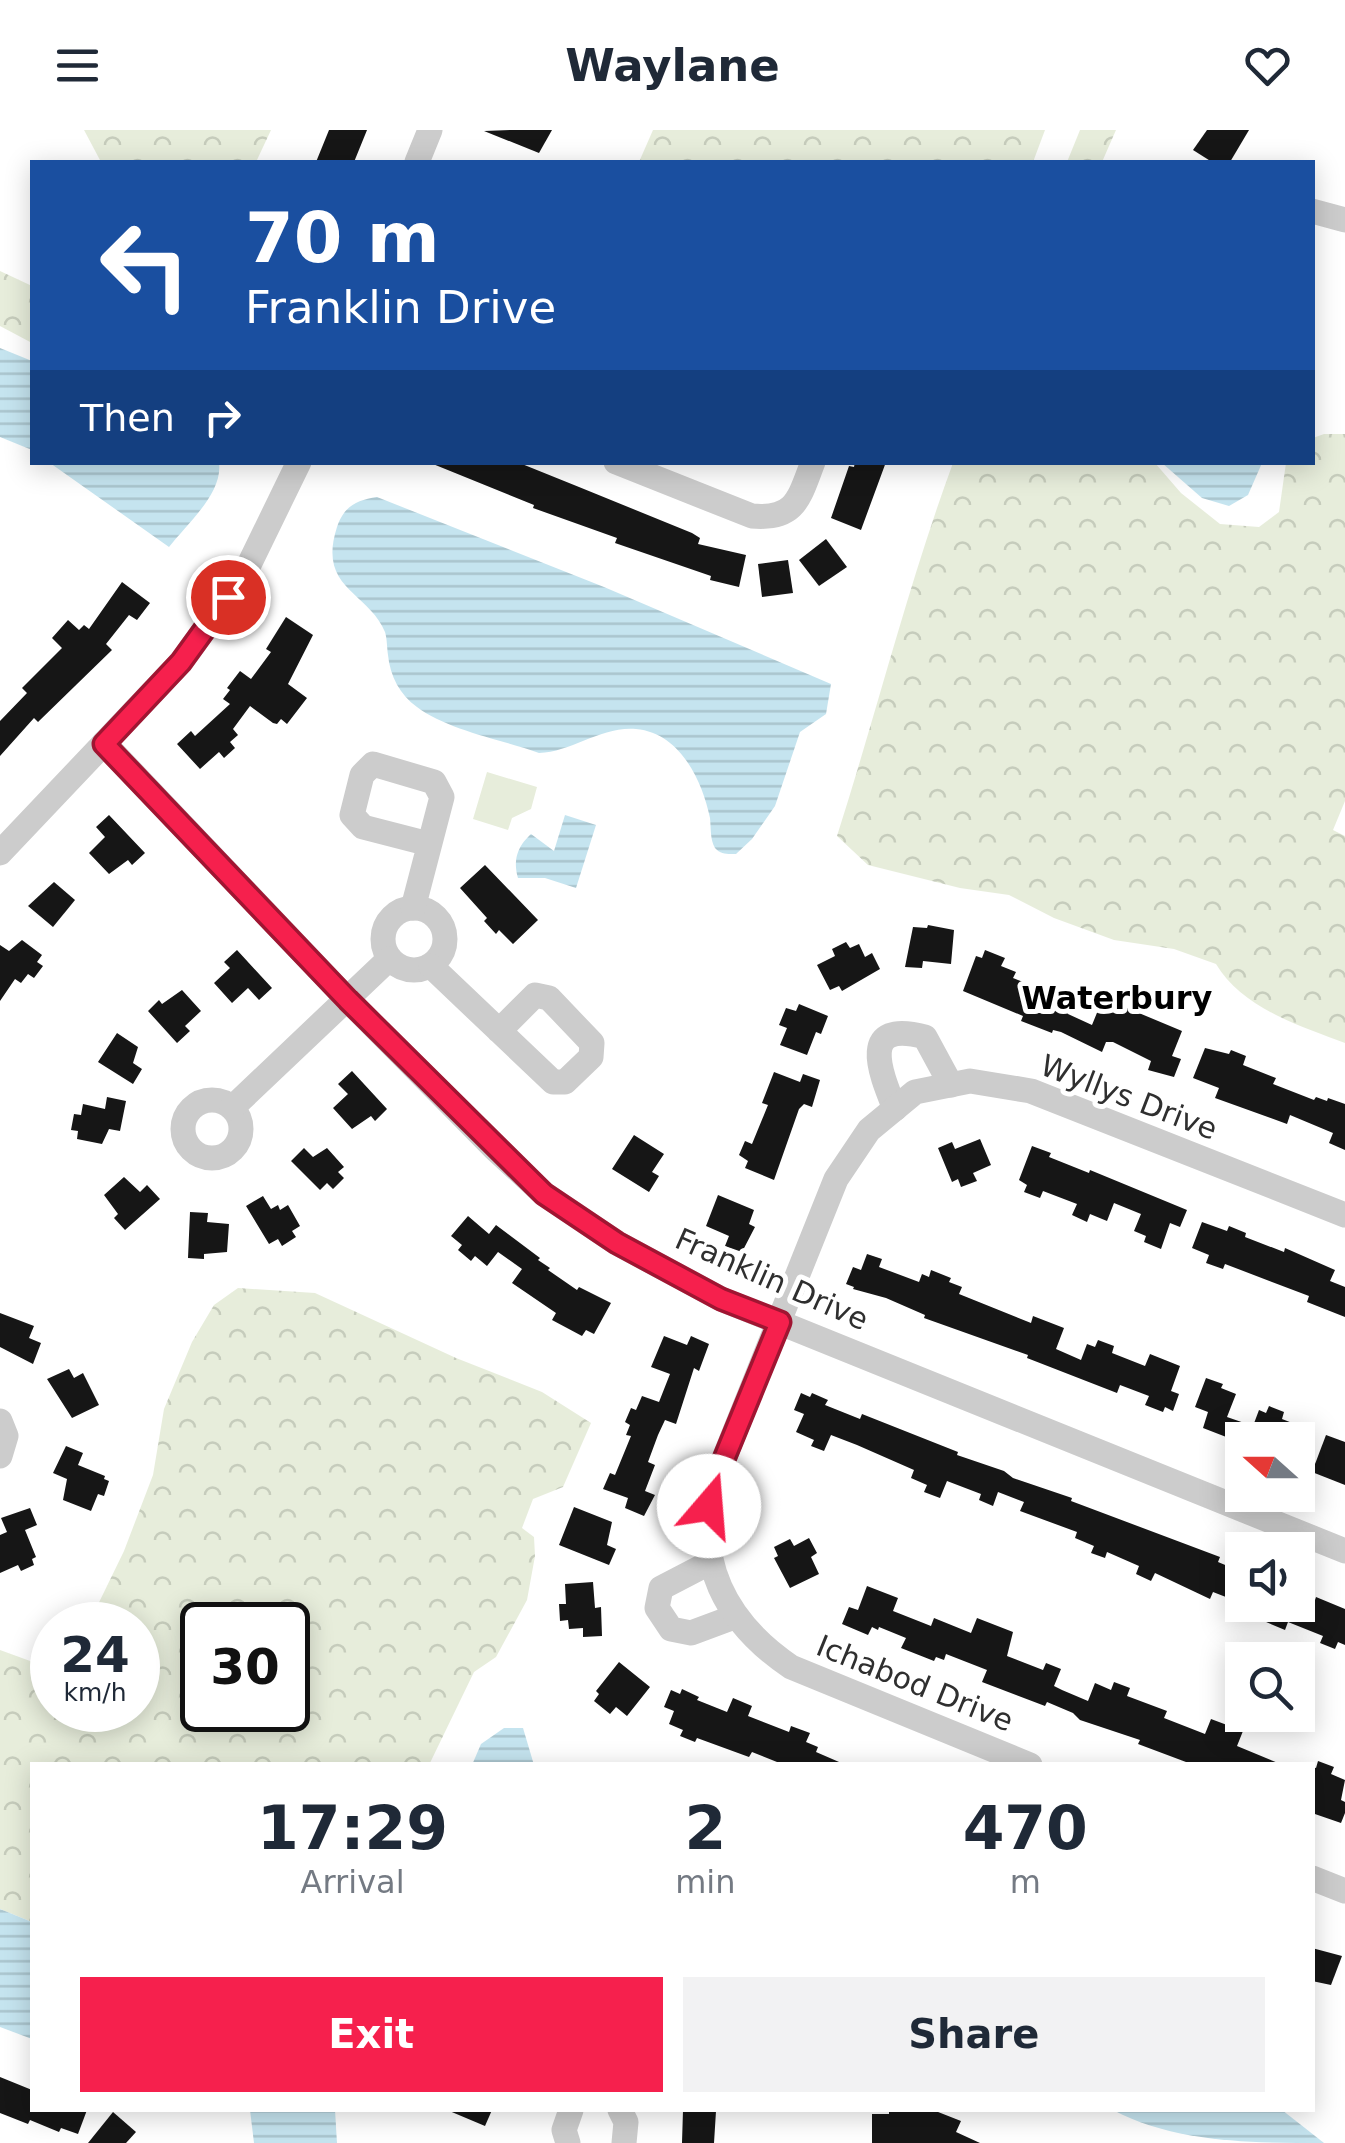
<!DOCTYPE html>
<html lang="en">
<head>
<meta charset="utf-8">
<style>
	:root { --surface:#fff; --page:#f2f2f3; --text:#1f2937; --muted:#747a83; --accent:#f6204d }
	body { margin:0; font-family:"DejaVu Sans",sans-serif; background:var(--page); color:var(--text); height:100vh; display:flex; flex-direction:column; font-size:38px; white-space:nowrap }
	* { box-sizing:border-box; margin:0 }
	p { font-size:32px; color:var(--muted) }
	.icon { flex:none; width:55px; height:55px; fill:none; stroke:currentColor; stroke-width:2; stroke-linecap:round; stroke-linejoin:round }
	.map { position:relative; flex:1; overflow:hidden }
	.details { position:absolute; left:30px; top:1632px; width:1285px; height:350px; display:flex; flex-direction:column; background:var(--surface); border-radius:0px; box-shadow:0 5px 25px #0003 }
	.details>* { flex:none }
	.guide { position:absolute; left:30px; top:30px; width:1285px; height:305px; border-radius:0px; box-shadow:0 5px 25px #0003; background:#1a4fa0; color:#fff; overflow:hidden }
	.needle { width:65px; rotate:291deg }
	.buttons { position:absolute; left:1225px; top:1292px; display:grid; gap:20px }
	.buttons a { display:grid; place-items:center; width:90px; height:90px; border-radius:0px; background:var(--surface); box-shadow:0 5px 25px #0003; font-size:50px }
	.speed { position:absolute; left:30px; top:1472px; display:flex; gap:20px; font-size:50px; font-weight:700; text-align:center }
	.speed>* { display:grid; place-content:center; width:130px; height:130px; border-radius:50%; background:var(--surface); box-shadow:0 5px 25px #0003; line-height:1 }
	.speed small { font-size:25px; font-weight:400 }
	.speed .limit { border:5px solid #111; border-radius:15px; background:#fff; color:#111 }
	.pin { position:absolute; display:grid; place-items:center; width:85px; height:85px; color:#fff; margin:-42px; border:5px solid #fff; border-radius:50%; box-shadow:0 2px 10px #0007 }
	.me { position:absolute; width:110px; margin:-55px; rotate:18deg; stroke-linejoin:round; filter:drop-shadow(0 0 8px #0008) }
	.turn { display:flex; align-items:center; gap:35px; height:210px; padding:0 50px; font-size:45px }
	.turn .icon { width:130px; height:130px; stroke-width:2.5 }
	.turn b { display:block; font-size:70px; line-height:85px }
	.then { display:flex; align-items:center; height:95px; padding:0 50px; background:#0003; gap:20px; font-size:38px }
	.eta { display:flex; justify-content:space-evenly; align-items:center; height:170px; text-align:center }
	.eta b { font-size:60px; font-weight:700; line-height:70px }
	.cta { display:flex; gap:20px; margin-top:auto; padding:20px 50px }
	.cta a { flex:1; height:115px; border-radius:0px; background:var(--accent); color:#fff; font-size:40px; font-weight:700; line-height:115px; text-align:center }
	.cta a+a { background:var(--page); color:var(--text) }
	header { display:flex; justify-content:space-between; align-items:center; height:130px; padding:0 50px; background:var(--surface); font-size:45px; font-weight:700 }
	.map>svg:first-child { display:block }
	.forest { fill:url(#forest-crowns); fill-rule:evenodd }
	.park { fill:#e7eddb }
	.water { fill:url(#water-rules) }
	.building { fill:#161616 }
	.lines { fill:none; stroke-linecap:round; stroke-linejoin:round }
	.minor { stroke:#ccc; stroke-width:25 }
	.route-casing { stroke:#a01532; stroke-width:25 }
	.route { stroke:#f6204d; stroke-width:18 }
	.labels { text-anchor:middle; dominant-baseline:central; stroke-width:10; stroke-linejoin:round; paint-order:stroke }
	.street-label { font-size:30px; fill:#2f2f2f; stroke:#fff }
	.neighbourhood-label { font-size:32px; font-weight:bold; fill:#000; stroke:#fff }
</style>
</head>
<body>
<header><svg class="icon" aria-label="menu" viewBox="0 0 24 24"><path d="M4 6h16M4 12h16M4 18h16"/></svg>Waylane<svg class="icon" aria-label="heart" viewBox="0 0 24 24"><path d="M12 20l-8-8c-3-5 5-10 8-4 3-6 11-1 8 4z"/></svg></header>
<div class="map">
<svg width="1345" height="2013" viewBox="0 0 1345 2013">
	<defs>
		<pattern id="forest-crowns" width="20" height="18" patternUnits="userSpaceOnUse" patternTransform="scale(2.5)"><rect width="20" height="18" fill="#e7eddb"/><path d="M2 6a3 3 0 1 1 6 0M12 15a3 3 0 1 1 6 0" fill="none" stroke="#c6ccbc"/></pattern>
		<pattern id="water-rules" width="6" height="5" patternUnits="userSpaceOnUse" patternTransform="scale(2.5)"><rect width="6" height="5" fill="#c5e4ef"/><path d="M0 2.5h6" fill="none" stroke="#aac4cd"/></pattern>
	</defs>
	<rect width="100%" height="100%" fill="#fff"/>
	<g class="forest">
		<path d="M84,0H271L256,32H101Z"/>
		<path d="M653,0H1045L1033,32H639Z"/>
		<path d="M1080,0H1116L1102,32H1067Z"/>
		<path d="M0,141L32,156V213L0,196Z"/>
		<path d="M1324,304H1345V671L1333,700L1345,706V913C1300,896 1242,878 1216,834L1174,819L1114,810L1054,788L1009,765L960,758L868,735L837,706C877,581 908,455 953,333H1155L1181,363L1220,394L1259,397L1279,382L1286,333L1312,332L1313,308Z"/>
		<path d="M238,1158L315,1163L456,1228L542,1262L591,1293L563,1357L533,1369L522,1398L534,1407L535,1426L527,1470L496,1527L474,1542L429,1635H32V1792L0,1779V1520L52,1539V1580H138V1495H88L124,1421L153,1345L164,1279L192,1212L214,1175ZM202,1495H288V1580H202Z"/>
	</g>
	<path class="park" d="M487,642L537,657L531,679L512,688L508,700L473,689Z"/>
	<g class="water">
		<path d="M0,218L32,231V320L0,307Z"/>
		<path d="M50,333H219C223,363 187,394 169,417Z"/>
		<path d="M1162,333H1262L1248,365L1229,376L1202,368Z"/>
		<path d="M377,367L604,457L831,554L826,584L800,602L775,676L752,709L736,724C728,724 721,725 715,718C710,710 711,698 710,688C702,650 680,603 636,599C601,596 572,622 539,623C503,610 447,600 417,577C400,565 390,546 388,525C387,518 387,508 385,502C368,461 317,459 337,397C344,376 357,370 377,367Z"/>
		<path d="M565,685L596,695L576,758L545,748H518C513,730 517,717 531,704L554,721Z"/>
		<path d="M504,1598H523L534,1635H472L481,1614Z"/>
		<path d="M0,1779L32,1792V1909L0,1897Z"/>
		<path d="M250,1980H335L337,2013H254Z"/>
		<path d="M1113,1980H1282L1324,2013C1253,2013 1175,2013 1113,1980Z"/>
	</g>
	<g class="building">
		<path d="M329,0H367L354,32H316Z"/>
		<path d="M511,0H552L539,23L484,1Z"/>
		<path d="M1207,0H1249L1230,32H1212L1193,20Z"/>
		<path d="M428,332H517L579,357L692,403L700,408L698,414L746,425L739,457L710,450L711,446L615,413L617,408L533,378L534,375Z"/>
		<path d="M855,332H886L861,400L831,388L849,336L854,337Z"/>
		<path d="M826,409L847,437L819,456L799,430Z"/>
		<path d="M788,430L793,463L762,467L758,434Z"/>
		<path d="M122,452L150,473L137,490L129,485L106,514L112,520L38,592L34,588L0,626V591L27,563L22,558L62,518L52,508L68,490L79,500L84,495L89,499Z"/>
		<path d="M286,487L313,505L288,554L307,568L287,594L281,589L277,594L273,593L250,576L233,599L238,605L230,612L235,618L224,628L219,622L200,639L177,614L191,601L195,606L230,574L223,569L230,560L227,558L240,541L251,549L271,522L266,519Z"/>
		<path d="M109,685L145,723L132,735L128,730L109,744L89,723L105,707L96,697Z"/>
		<path d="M485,735L538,790L513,814L499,800L496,804L484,791L487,788L460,758Z"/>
		<path d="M54,752L75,770L53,797L28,776Z"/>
		<path d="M928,795L954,800L951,834L923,831L922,838L905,837L913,797L927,798Z"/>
		<path d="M22,810L42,825L37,832L43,836L34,848L28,844L21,853L15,849L0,871V815L9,821Z"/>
		<path d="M846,812L850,818L859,814L865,827L872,823L880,839L842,861L839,856L830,860L817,835L835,826L832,819Z"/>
		<path d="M237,820L272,858L259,870L248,858L232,873L214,853L230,838L224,832Z"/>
		<path d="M985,820L1005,828L1001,836L1016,842L1013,848L1073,871L1068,884L1092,895L1103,868L1182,901L1172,926L1181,929L1174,947L1148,940L1151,931L1113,912H1106L1102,922L1061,902L1053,900L1052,903L1021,891L1023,886L963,861L976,826L982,828Z"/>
		<path d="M182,860L201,881L185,896L190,901L177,913L148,881L159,870L162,874Z"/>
		<path d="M799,874L828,886L821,904L816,902L807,925L780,915L787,898L779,895L786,878L796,881Z"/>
		<path d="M117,903L138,917L133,933L142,939L133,954L98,932Z"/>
		<path d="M1205,918L1229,924L1231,920L1246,926L1243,935L1276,948L1273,954L1314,970L1316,967L1327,971L1328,968L1345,974V1020L1329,1013L1333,1003L1290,985L1287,994L1215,968L1219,958L1193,948Z"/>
		<path d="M352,941L387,979L375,991L371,986L352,999L333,978L348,964L338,954Z"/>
		<path d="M774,942L800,952L803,944L820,950L812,977L804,974L799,979L774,1050L745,1038L748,1031L739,1025L745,1011L752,1014L768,975L762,973Z"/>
		<path d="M107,967L126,971L120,1001L109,999L102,1014L77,1009L78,1001L71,1000L74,984L81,985L83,974L105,979Z"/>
		<path d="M634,1005L664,1024L652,1042L659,1046L649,1062L612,1039Z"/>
		<path d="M980,1009L991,1035L973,1043L977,1051L961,1057L958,1049L952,1052L938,1018L952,1012L955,1019Z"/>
		<path d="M1032,1016L1051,1023L1049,1027L1089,1043L1090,1040L1187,1080L1180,1097L1170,1093L1161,1119L1144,1112L1146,1106L1134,1101L1141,1084L1114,1073L1107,1091L1090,1084L1087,1092L1072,1085L1077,1074L1043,1061L1040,1068L1024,1062L1027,1055L1019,1050Z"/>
		<path d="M304,1018L313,1027L327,1018L344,1037L338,1042L344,1048L333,1059L327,1053L320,1060L291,1031Z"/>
		<path d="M124,1047L140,1062L147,1055L160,1069L125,1100L114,1088L118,1084L104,1065Z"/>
		<path d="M718,1065L754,1080L749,1094L755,1097L742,1122L725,1116L729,1106L706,1096Z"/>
		<path d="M263,1066L271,1079L278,1075L280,1080L288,1075L300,1096L292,1101L296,1107L282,1116L278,1109L269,1114L246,1076Z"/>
		<path d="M190,1082L208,1083L207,1092L229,1094L227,1122L204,1124V1129L188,1128Z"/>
		<path d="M468,1086L489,1104L496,1095L540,1128L538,1130L550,1138L548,1140L577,1160L579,1157L611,1173L594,1204L586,1200L582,1206L552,1190L556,1183L512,1153L522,1139L498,1122L487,1136L475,1126L471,1131L458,1120L462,1115L451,1106Z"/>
		<path d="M1202,1092L1227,1101L1229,1096L1246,1103L1245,1107L1284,1122L1285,1118L1335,1140L1330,1151L1345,1157V1187L1307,1172L1309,1166L1225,1134L1223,1139L1206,1133L1209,1125L1192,1118Z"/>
		<path d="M867,1124L882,1129L879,1137L919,1152L922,1144L929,1147L931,1140L951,1148L949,1152L962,1157L959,1164L1031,1193L1033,1186L1064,1198L1056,1219L1081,1230L1087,1214L1095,1217L1098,1210L1114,1216L1112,1223L1145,1236L1150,1224L1180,1236L1171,1261L1179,1264L1173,1281L1165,1277L1163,1282L1145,1275L1149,1266L1120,1255L1117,1263L1027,1228L1028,1225L924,1188L925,1185L886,1168L853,1159L854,1157L846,1154L853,1137L861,1140Z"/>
		<path d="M0,1183L34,1196L29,1208L41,1213L33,1234L0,1217Z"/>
		<path d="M664,1206L687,1215L691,1206L709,1214L699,1241L694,1238L676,1294L665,1290L658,1305L648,1332L655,1335L645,1361L655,1365L644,1386L625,1378L628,1368L603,1359L610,1343L615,1345L631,1306L626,1305L630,1295L625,1292L631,1278L636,1280L642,1266L659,1272L670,1244L651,1237Z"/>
		<path d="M69,1239L74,1248L83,1243L99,1275L72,1288L47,1249Z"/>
		<path d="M1206,1248L1223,1254L1221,1258L1236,1264L1227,1287L1253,1296L1259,1280L1266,1283L1269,1276L1284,1282L1282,1289L1300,1296L1295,1310H1234L1203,1298L1208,1282L1195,1277Z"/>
		<path d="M801,1263L810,1267L812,1263L828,1270L825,1275L860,1289L862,1284L958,1322L957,1325L1004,1341L1013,1348L1072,1368L1071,1371L1220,1427L1218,1432L1242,1442L1231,1469L1213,1462L1210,1469L1155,1443L1151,1451L1136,1444L1139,1436L1107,1422L1105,1428L1091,1423L1094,1416L1075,1408L1077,1402L1020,1381L1024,1372L998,1362L993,1376L979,1370L981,1364L947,1351L940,1368L924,1362L927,1355L911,1348L914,1340L857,1315L831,1305L824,1321L811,1316L814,1310L796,1302L804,1284L794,1280Z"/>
		<path d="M1326,1305L1345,1312V1355L1312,1342Z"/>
		<path d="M66,1316L83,1323L78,1335L105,1346L104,1349L109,1351L104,1366L98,1364L91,1381L63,1370L67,1349L53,1343Z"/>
		<path d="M574,1377L612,1392L607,1415L616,1419L609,1435L559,1415Z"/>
		<path d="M30,1378L37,1395L25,1400L36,1427L32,1429L34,1435L21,1441L18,1435L0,1443V1405L7,1402L1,1388Z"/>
		<path d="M809,1408L817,1423L811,1427L819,1444L790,1458L774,1428L778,1426L774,1417L790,1409L794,1416Z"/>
		<path d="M593,1452L595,1478L601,1477L602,1506L583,1507V1498L569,1499L568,1490L560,1491L559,1474H566L565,1454Z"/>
		<path d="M867,1456L898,1468L893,1481L931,1496L934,1488L971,1503L977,1488L1013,1502L1007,1526L1043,1540L1046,1533L1061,1539L1054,1556L1062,1560L1088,1571L1095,1553L1111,1560L1114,1552L1130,1558L1127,1566L1167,1581L1164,1588L1205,1604L1211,1589L1243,1601L1237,1616L1283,1635H1194L1138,1614L1140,1610L1080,1590L1073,1583L1047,1572L1045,1576L982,1552L987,1540L946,1524L944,1530L936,1527L934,1531L901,1518L906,1508L879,1497L878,1500L872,1497L868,1505L842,1494L849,1477L858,1480Z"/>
		<path d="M1298,1466L1314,1473L1316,1467L1345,1479V1515L1338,1512L1335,1519L1320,1513L1323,1506L1288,1492L1285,1500L1252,1486L1256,1475H1298Z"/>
		<path d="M619,1532L650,1557L627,1586L616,1577L610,1584L594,1571L599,1564L596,1561Z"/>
		<path d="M682,1559L699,1567L697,1570L727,1582L733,1568L752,1576L748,1586L789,1602L791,1596L810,1603L806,1612L818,1617L816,1622L846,1635H775L777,1632L752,1622L749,1627L697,1608L695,1612L680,1606L683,1600L669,1594L674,1581L664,1577L671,1560L680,1564Z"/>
		<path d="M1318,1631L1334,1637L1331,1644L1345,1650L1341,1670L1345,1672V1683L1341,1693L1312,1683V1637L1316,1638Z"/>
		<path d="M1312,1818L1342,1826L1331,1855L1312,1851Z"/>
		<path d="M0,1947L32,1960V1980H87L78,2004L61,1998L59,2002L30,1990L28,1994L0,1983Z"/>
		<path d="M447,1980H492L485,1996Z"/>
		<path d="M683,1980L716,1981L714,2013H682Z"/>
		<path d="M889,1980H933L961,1991L956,2002L980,2013H872V1984H889Z"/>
		<path d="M113,1982L136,2002L126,2013H88Z"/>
	</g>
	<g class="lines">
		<g class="minor">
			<path d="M417,32L430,0"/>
			<path d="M1312,81L1345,90"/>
			<path d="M616,332L752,386C796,390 799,368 813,332"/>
			<path d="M104,613L348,870L494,1018L544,1064L617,1113L721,1169L1345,1421"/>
			<path d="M0,723L181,532L244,445L299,332"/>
			<circle cx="414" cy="809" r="31"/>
			<path d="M413,778L442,667L434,652L373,634L362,645L352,685L363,697L429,714"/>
			<path d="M431,836L553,952H565L591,927L592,913L549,868L535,865L499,901"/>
			<circle cx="212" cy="999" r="29"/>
			<path d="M232,978L389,829"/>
			<path d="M895,979C880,942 858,889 925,907L951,955"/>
			<path d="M0,1291L6,1306L0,1326"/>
			<path d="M711,1432L661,1458L657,1478L671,1499L691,1503L734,1487"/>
			<path d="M1030,1635L791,1537C726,1493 692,1430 715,1351L836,1049L869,1000L915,962L970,951L1031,961L1345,1085"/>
			<path d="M1312,1748L1345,1761"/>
			<path d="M620,1980L626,1992L624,2013"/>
			<path d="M568,2013L564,2000L571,1980"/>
		</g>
	</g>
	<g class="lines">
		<g class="route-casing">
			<path id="route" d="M228,467L181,532L104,614L348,870L544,1064L617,1113L721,1169L780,1192L715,1351L709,1376"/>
		</g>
		<use href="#route" class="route"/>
	</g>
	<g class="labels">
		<g class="street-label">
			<text transform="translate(1129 967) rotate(21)">Wyllys Drive</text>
			<text transform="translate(772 1149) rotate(24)">Franklin Drive</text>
			<text transform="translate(915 1553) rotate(22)">Ichabod Drive</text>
		</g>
		<g class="neighbourhood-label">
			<text x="1117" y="868">Waterbury</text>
		</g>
	</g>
</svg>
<div class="buttons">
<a><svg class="needle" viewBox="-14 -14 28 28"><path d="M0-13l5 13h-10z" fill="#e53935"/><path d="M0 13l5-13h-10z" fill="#747a83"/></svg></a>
<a><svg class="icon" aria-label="sound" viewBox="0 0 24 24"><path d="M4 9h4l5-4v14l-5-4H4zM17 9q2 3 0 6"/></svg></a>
<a><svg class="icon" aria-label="search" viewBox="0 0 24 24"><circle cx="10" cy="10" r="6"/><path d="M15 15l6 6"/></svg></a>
</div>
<div class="speed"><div>24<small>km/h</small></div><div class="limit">30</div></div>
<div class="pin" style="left:228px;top:467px;background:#d93025"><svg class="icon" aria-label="arrive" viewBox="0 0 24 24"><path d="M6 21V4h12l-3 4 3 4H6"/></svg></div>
<svg class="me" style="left:709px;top:1376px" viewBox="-20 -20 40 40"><circle r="19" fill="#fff"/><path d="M0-13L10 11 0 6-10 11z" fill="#f6204d"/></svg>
<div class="guide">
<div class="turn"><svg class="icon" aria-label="left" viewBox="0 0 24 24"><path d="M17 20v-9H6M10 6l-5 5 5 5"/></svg><div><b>70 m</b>Franklin Drive</div></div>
<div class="then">Then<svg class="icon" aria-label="right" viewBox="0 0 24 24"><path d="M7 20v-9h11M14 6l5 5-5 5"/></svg></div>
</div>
<section class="details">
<div class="eta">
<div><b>17:29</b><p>Arrival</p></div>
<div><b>2</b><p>min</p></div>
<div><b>470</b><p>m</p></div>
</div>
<div class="cta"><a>Exit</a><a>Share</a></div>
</section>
</div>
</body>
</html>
